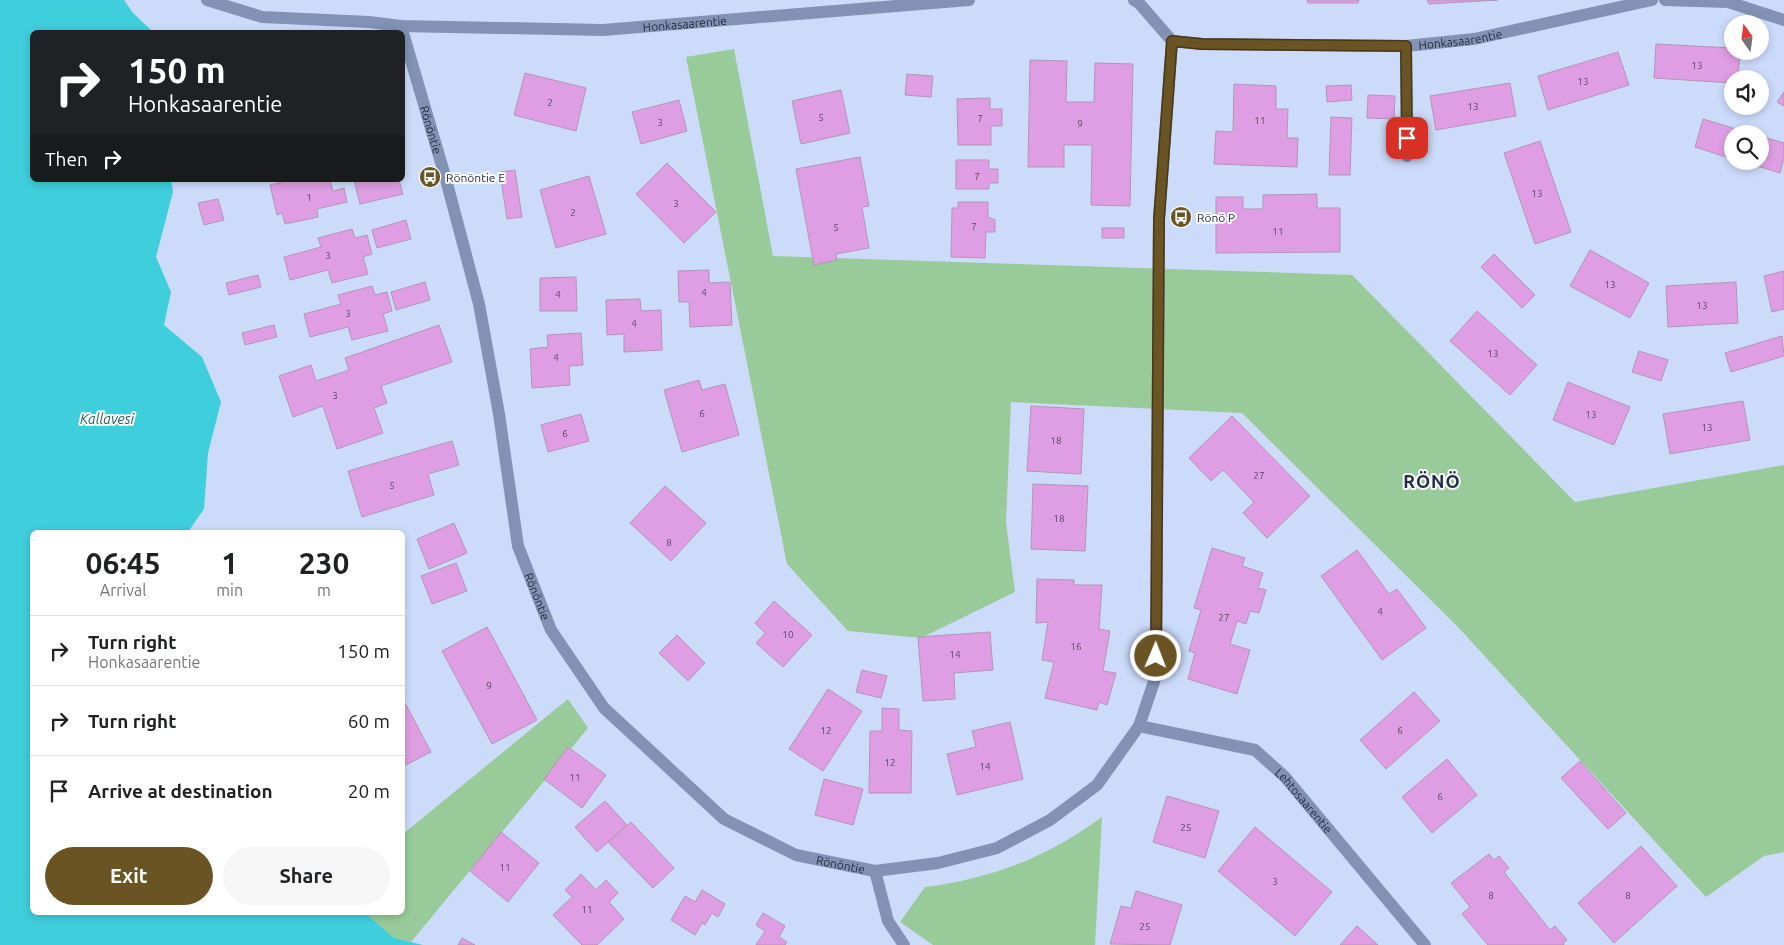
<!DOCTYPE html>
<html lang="en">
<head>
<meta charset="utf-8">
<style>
	:root { --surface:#fff; --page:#f6f6f6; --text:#202124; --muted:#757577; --line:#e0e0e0; --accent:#6a5424 }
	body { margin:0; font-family:Ubuntu,sans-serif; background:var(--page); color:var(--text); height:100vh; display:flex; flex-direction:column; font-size:19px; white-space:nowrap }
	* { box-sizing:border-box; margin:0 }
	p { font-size:16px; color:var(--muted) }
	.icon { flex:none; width:28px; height:28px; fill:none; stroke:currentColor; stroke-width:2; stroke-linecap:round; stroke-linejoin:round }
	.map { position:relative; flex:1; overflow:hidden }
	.panel { position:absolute; left:30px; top:530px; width:375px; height:385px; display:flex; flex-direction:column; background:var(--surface); border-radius:8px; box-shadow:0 2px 8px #0003 }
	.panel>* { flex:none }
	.hud { position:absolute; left:30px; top:30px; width:375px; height:152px; border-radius:8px; box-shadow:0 2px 8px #0003; background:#202124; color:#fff; overflow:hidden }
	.needle { width:32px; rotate:346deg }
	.tools { position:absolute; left:1724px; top:15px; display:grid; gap:10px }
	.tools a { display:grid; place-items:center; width:45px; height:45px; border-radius:50%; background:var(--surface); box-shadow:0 2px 8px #0003; font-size:25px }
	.pin { position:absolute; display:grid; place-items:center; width:42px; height:42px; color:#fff; margin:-21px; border-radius:10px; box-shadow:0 2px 8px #0006 }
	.me { position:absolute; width:55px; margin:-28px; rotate:1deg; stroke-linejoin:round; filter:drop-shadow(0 0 4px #0008) }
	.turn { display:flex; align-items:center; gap:18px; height:105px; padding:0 15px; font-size:22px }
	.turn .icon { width:65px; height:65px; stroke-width:2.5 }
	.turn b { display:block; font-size:35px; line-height:42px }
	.then { display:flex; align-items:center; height:48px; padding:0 15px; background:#0003; gap:10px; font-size:19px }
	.eta { display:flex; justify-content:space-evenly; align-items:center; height:85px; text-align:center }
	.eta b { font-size:30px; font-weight:600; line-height:35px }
	.action { display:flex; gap:10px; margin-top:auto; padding:10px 15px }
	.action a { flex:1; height:58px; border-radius:30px; background:var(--accent); color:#fff; font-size:20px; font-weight:600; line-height:58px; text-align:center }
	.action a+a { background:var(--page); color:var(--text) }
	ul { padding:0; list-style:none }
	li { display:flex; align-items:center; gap:15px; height:70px; padding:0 15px; border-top:1px solid var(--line) }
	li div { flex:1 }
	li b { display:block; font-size:19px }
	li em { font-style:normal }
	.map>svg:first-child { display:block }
	.green { fill:#99ca99 }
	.water { fill:#3fcedc }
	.building { fill:#df9ee3; stroke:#b495b5 }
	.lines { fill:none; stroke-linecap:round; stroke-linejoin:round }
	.minor { stroke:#8292b4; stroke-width:12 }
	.route-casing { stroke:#453717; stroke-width:12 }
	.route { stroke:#6a5424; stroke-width:9 }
	.labels { text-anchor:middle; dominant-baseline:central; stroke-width:4; stroke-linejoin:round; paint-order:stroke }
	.number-label { font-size:10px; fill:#564b67 }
	.street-label { font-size:12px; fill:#282f3e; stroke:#fbfbfb }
	.poi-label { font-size:12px; fill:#282f3e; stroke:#fbfbfb; text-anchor:start }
	.water-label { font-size:14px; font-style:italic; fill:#255e64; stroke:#fbfbfb }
	.district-label { font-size:18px; font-weight:bold; letter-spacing:1px; fill:#202d4b; stroke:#fbfbfb }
</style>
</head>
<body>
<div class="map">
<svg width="1784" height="945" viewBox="0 0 1784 945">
	<rect width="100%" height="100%" fill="#ccdbfa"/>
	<g class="green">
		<path d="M734,49L773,256L1352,275L1575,502L1784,465V852L1764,856L1706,897L1457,626L1242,413L1011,402L1006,522L1015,592L921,638L848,631L787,564L686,57Z"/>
		<path d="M568,699L588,728L411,942L394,938L365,913L402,912L403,834Z"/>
		<path d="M1102,817L1095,945H933L900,922L925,887C994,878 1047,857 1102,817Z"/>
	</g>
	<path class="water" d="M0,0H124L133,13L153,32H32V180H171L173,192L156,257L171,292L164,325L202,357L221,402L208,453L204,509L188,532H32V912L365,913L394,938L423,945H0Z"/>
	<g class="building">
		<path d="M1307,0H1359L1358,3H1308Z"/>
		<path d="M1427,0H1498L1429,4Z"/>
		<path d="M1656,44L1732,48V51H1740L1738,79H1732V83L1654,78Z"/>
		<path d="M1618,52L1629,85L1548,110L1538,76Z"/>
		<path d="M1030,60L1067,61L1066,102H1094L1095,63L1133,64L1130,206L1091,205L1092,145H1064V167H1028Z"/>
		<path d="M525,73L586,88L576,131L514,115Z"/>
		<path d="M907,74L933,76L931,97L905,95Z"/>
		<path d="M1510,83L1516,116L1436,130L1430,96Z"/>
		<path d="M1234,84L1276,86V109H1288L1287,138H1298L1297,167L1214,164L1216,131L1233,132Z"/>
		<path d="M1351,85L1352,100L1327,102L1326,86Z"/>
		<path d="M841,90L850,133L801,144L792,101Z"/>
		<path d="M1784,92V106L1777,102Z"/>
		<path d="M1368,95L1395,96L1394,119L1367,118Z"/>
		<path d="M990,98V109H1002V126H991V145H958L957,99Z"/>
		<path d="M679,100L687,131L641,144L632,112Z"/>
		<path d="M1331,117L1352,118L1350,175H1329Z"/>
		<path d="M1703,119L1753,134H1732V159L1695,147Z"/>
		<path d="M1760,136L1784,143V158L1780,173L1741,161H1760Z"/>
		<path d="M1540,141L1571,232L1535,244L1504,153Z"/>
		<path d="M860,157L869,206L862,207L869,248L836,254L837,260L814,265L796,169Z"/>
		<path d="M956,160H989V169H998V183H989V189H956Z"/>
		<path d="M667,163L716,212L684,243L636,194Z"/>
		<path d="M515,170L522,217L507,219L500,172Z"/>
		<path d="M589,176L606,234L556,248L540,190Z"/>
		<path d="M289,180H330L333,191L344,188L347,202L317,209L318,217L285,224L282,213L277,215L270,185Z"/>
		<path d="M354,180H399L403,194L360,204Z"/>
		<path d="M1317,194V208H1340V252L1216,253V197H1243V209H1263V195Z"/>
		<path d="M218,199L224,220L204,225L198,203Z"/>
		<path d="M958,202H988V217L995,220V232H986L985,258L951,257L952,208H958Z"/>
		<path d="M406,220L411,239L377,248L372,230Z"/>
		<rect x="1102" y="228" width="22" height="10"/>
		<path d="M352,229L355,238L367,235L372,254L363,257L368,274L332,283L328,270L290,280L284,257L321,247L318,238Z"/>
		<path d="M1590,250L1649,283L1630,318L1570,286Z"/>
		<path d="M1494,254L1535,295L1522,308L1481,267Z"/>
		<path d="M709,270V283L730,282L732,325L690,327L689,302H679L678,271Z"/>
		<path d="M1784,271V309L1772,312L1764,276Z"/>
		<path d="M258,275L261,287L229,295L226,283Z"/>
		<path d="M576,277L577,311H540V278Z"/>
		<path d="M425,282L430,300L396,310L391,292Z"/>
		<path d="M1736,282L1738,323L1668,327L1666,286Z"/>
		<path d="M372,286L375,295L387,292L392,311L383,314L388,331L352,340L348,327L310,337L304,314L341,304L338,295Z"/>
		<path d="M640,299L641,311L661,310L662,350L624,352V334L607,335L606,300Z"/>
		<path d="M1477,311L1537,365L1510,395L1450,341Z"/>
		<path d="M274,325L277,337L245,345L242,333Z"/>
		<path d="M439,325L452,362L381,386L387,403L374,408L383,433L337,449L323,406L293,417L279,376L311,365L316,381L349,370L345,358Z"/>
		<path d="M581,333L583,365L569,366L570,385L532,388L530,349L548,347L547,335Z"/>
		<path d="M1782,336L1784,356L1731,372L1725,353Z"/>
		<path d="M1639,351L1668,360L1661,381L1632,372Z"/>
		<path d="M699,380L702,390L725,384L739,435L682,452L664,390Z"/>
		<path d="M1568,382L1630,407L1614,445L1553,420Z"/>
		<path d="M1743,401L1750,440L1670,454L1663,414Z"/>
		<path d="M1031,406L1084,409L1081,474L1027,471Z"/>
		<path d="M581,414L589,441L548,452L541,425Z"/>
		<path d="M1232,416L1310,496L1267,538L1243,513L1254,502L1223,470L1211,481L1189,458Z"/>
		<path d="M452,441L459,465L428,474L434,495L362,517L348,471Z"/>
		<path d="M1033,484L1088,486L1085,551L1031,549Z"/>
		<path d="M665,486L706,523L671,561L630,523Z"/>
		<path d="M454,523L467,553L429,569L417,539Z"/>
		<path d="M1212,548L1245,558L1242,566L1263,573L1258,588L1266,590L1259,613L1250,611L1246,624L1237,621L1230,644L1250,650L1237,694L1188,679L1195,653L1189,651L1201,610L1194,608Z"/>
		<path d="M1357,550L1389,594L1397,589L1426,628L1382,660L1321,576Z"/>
		<path d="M456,563L467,591L432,604L421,576Z"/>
		<path d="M1037,579L1074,580V585H1102L1099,629L1110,631L1103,671L1116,673L1107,705L1099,702L1097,710L1045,698L1054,662L1042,660L1048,622L1036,623Z"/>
		<path d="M774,601L812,635L783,667L756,643L765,633L755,623Z"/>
		<path d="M487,627L537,720L492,744L442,651Z"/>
		<path d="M990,632L993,670L954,673L955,699L923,701L918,637Z"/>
		<path d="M677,635L705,663L688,681L659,653Z"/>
		<path d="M862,670L887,676L881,698L856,692Z"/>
		<path d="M828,689L862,711L823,771L789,749Z"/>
		<path d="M1414,692L1440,721L1386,769L1360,740Z"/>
		<path d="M405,703L431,752L402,767V704Z"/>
		<path d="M882,708L899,709V730L912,731L911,793H869L870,731H882Z"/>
		<path d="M1010,722L1023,779L957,795L947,754L976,747L972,731Z"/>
		<path d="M568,747L606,775L582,808L544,779Z"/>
		<path d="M1447,759L1477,795L1432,833L1402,797Z"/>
		<path d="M1580,761L1626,813L1608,829L1561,778Z"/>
		<path d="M824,779L863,789L853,825L815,815Z"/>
		<path d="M1167,796L1219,811L1205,858L1153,842Z"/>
		<path d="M605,801L627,825L597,852L575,827Z"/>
		<path d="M631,822L674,868L653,888L608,842Z"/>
		<path d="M1255,827L1332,892L1295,936L1218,871Z"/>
		<path d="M501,832L539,863L508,902L470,871Z"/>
		<path d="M1641,846L1677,886L1614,943L1578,903Z"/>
		<path d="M1489,854L1494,860L1499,856L1509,868L1504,872L1550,930L1555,926L1567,940L1563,943L1564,945H1488L1462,914L1470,907L1451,883Z"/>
		<path d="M581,874L596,890L606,880L618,893L609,902L624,919L597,945H582L553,915L572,897L565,890Z"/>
		<path d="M702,890L725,904L718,917L712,913L705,925L702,923L695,935L671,920L685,896L695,902Z"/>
		<path d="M1136,891L1182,905L1170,945L1110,944L1121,906L1131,908Z"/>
		<path d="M763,913L785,926L779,937L787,942L785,945H756L765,931L756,925Z"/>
		<path d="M1357,926L1378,945H1340Z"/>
		<path d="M462,938L475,945H458Z"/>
	</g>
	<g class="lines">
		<g class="minor">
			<path id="s1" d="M207,0L262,17L369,22L401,26L603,30L969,0"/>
			<path id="s2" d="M1134,0L1139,3L1172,41L1202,44L1406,46L1474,39L1652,0"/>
			<path d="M1665,0L1728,2L1784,20"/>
			<path id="s3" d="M401,26L445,176L479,304L499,414L518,546L551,630L604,708L724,819L796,855L875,871L938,863L997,848L1050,820L1097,785L1139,726L1156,676L1159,219L1172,41"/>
			<path d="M1406,46L1407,156"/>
			<path id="s4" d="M1139,726L1255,750L1285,777L1425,945"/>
			<path d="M875,871L888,921L904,945"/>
		</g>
	</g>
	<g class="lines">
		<g class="route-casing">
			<path id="route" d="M1156,656L1159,219L1172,41L1202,44L1406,46L1407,138"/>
		</g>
		<use href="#route" class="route"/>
	</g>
	<defs>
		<g id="bus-disc" transform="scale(1.125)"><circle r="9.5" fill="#6a5424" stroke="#fbfbfb"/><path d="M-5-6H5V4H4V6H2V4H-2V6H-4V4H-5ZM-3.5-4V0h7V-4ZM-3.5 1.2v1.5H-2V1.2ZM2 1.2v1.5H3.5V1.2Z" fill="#fff"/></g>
	</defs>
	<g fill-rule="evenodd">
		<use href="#bus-disc" x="430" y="177"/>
		<use href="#bus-disc" x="1181" y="217"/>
	</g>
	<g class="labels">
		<g class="number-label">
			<text x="1697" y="65">13</text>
			<text x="1583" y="81">13</text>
			<text x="550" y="102">2</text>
			<text x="1473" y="106">13</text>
			<text x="821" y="117">5</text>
			<text x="980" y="118">7</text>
			<text x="1260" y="120">11</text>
			<text x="660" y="122">3</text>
			<text x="1080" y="123">9</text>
			<text x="977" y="176">7</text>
			<text x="1537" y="193">13</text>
			<text x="309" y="197">1</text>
			<text x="676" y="203">3</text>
			<text x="573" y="212">2</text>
			<text x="974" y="226">7</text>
			<text x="836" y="227">5</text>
			<text x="1278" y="231">11</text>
			<text x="328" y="255">3</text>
			<text x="1610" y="284">13</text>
			<text x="704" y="292">4</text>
			<text x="558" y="294">4</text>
			<text x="1702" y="305">13</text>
			<text x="348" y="313">3</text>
			<text x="634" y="323">4</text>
			<text x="1493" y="353">13</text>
			<text x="556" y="357">4</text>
			<text x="335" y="395">3</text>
			<text x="702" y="413">6</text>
			<text x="1591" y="414">13</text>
			<text x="1707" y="427">13</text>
			<text x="565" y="433">6</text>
			<text x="1056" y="440">18</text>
			<text x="1259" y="475">27</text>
			<text x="392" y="485">5</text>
			<text x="1059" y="518">18</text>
			<text x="669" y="542">8</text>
			<text x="1380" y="611">4</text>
			<text x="1224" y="617">27</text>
			<text x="788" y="634">10</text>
			<text x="1076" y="646">16</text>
			<text x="955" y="654">14</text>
			<text x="489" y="685">9</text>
			<text x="826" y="730">12</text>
			<text x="1400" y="730">6</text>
			<text x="890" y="762">12</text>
			<text x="985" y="766">14</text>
			<text x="575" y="777">11</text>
			<text x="1440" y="796">6</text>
			<text x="1186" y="827">25</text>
			<text x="505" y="867">11</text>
			<text x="1275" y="881">3</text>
			<text x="1491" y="895">8</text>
			<text x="1628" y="895">8</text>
			<text x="587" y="909">11</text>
			<text x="1145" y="926">25</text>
		</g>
		<g class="street-label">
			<text stroke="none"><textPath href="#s1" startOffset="481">Honkasaarentie</textPath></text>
			<text stroke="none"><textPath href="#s2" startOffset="345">Honkasaarentie</textPath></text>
			<text stroke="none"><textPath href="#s3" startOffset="108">Rönöntie</textPath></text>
			<text stroke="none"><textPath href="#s3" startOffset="588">Rönöntie</textPath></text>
			<text stroke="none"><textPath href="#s4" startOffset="189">Lehtosaarentie</textPath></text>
			<text stroke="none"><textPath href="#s3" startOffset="1008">Rönöntie</textPath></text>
		</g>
		<g class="poi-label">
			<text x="446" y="177">Rönöntie E</text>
			<text x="1197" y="217">Rönö P</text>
		</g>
		<g class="water-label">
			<text x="107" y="419">Kallavesi</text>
		</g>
		<g class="district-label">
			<text x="1432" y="481">RÖNÖ</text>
		</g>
	</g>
</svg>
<div class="tools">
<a><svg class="needle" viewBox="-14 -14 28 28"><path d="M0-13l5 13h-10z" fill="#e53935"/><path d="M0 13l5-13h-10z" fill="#757577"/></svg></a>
<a><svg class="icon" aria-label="sound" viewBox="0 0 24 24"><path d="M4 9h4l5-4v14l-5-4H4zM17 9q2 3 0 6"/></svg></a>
<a><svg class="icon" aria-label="search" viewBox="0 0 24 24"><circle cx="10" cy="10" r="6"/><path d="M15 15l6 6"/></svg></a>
</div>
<div class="pin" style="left:1407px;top:138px;background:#d93025"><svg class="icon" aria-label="arrive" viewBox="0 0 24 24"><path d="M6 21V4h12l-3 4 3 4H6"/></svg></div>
<svg class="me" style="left:1156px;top:656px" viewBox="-20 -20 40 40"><circle r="17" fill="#6a5424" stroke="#fff" stroke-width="3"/><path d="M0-11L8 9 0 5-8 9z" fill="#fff"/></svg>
<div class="hud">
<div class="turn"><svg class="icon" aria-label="right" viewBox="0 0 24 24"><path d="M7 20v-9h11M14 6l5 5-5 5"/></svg><div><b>150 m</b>Honkasaarentie</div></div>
<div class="then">Then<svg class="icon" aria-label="right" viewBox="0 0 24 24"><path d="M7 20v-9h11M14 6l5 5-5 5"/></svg></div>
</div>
<section class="panel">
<div class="eta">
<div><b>06:45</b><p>Arrival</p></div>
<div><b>1</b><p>min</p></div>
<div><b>230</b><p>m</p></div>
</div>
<ul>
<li><svg class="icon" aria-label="right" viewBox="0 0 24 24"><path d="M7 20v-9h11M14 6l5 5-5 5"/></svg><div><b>Turn right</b><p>Honkasaarentie</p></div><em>150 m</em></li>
<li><svg class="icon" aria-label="right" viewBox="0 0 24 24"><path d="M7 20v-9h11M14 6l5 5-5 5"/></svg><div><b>Turn right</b></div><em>60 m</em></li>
<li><svg class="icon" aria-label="arrive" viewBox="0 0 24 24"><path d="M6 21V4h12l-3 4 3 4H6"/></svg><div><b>Arrive at destination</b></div><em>20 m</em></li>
</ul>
<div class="action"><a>Exit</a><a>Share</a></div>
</section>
</div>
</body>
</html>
